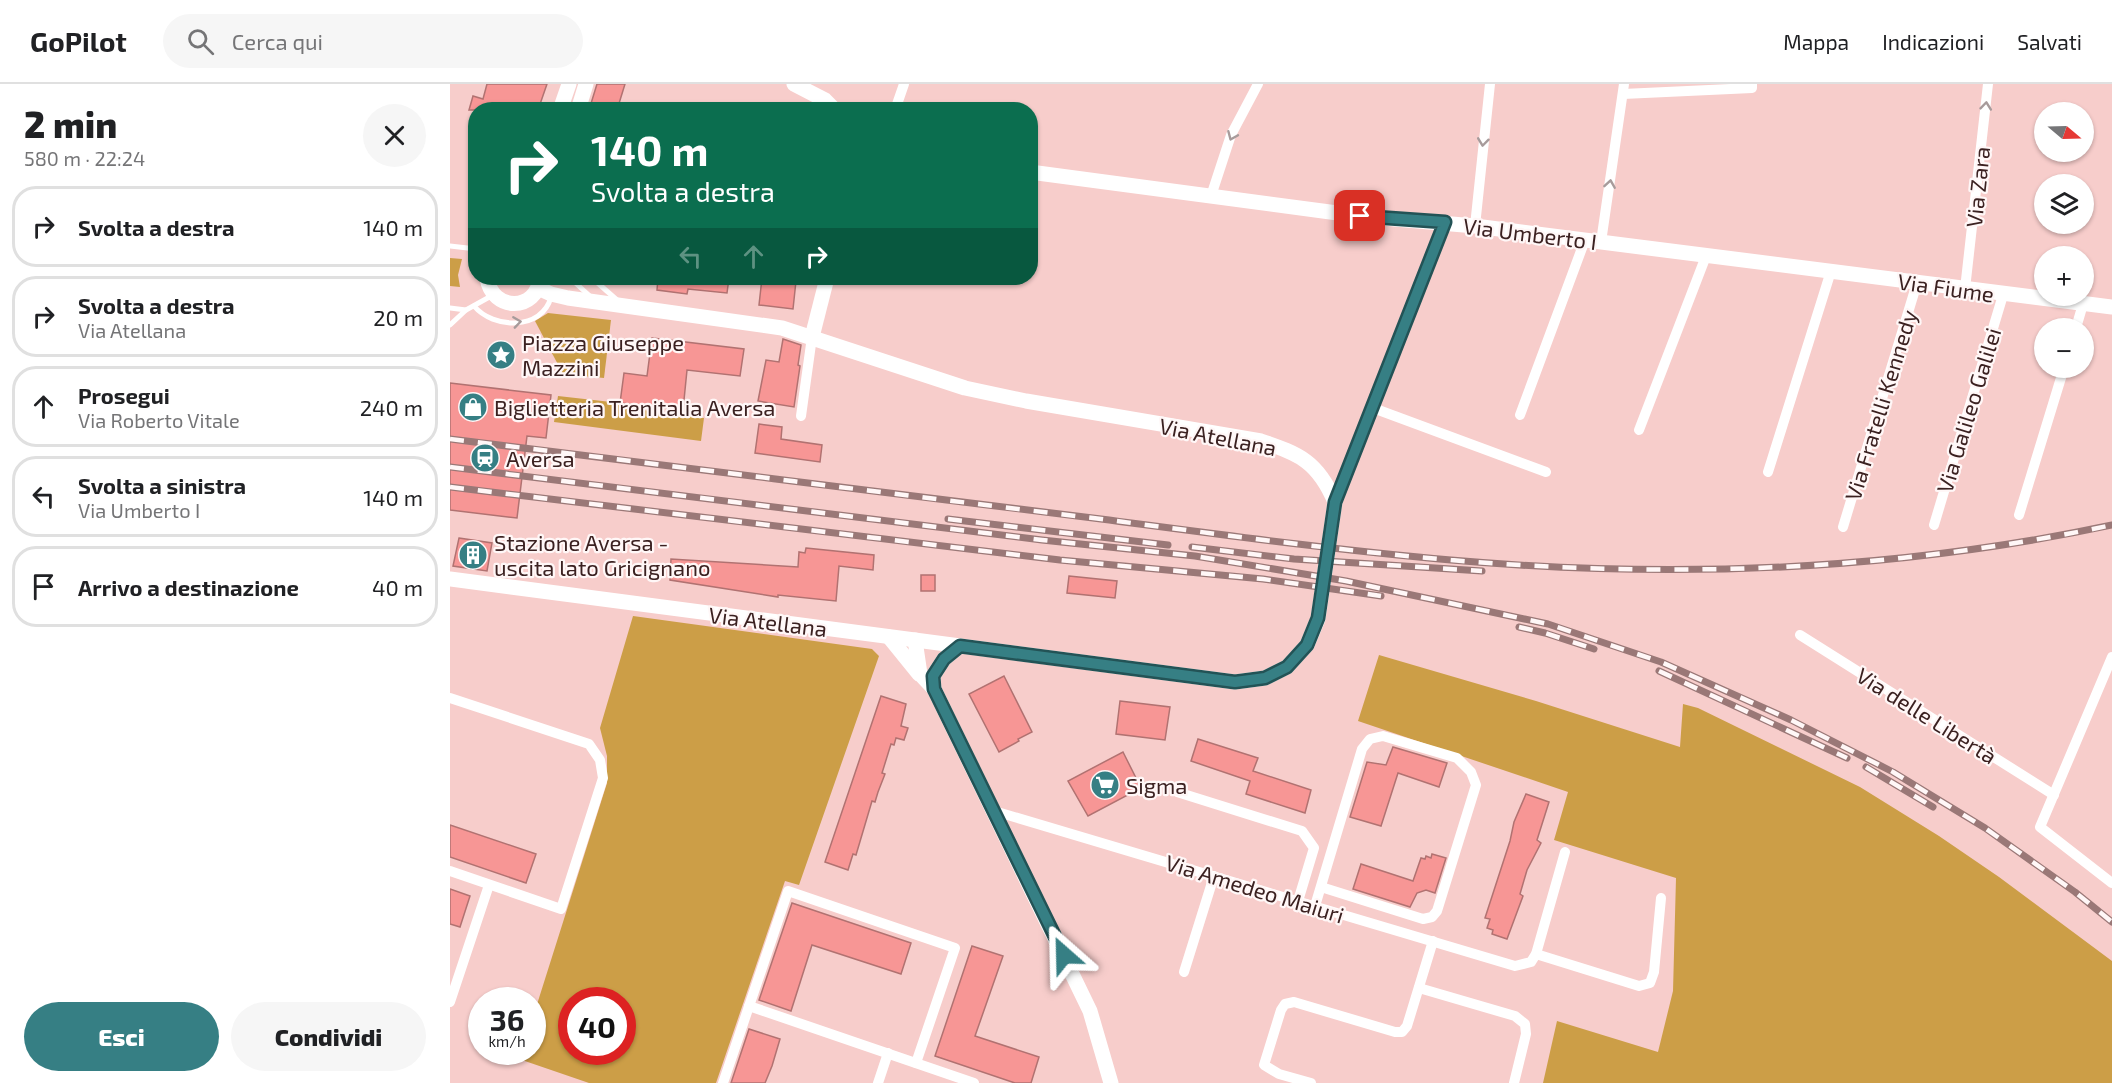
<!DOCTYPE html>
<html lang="it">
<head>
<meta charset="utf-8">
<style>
	:root { --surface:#fff; --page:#f6f6f6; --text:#202124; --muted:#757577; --line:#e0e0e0; --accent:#367f84 }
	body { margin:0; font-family:"Exo 2",sans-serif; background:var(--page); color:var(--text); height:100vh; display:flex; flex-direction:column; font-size:22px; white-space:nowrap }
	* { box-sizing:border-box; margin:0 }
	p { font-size:20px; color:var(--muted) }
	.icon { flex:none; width:33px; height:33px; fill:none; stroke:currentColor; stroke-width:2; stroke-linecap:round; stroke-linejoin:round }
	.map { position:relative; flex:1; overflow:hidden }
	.side { display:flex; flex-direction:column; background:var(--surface); width:450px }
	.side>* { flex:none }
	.hud { position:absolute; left:18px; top:18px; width:570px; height:183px; border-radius:24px; box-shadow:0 2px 4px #0004; background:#0b6e4f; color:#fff; overflow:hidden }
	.needle { width:39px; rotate:109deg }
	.tools { position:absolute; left:1584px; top:18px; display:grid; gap:12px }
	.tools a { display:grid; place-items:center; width:60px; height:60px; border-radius:50%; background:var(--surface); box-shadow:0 2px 4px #0004; font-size:30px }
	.speed { position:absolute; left:18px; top:903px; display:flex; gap:12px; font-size:30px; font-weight:700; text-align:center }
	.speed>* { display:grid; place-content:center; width:78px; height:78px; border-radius:50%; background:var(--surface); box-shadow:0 2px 4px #0004; line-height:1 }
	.speed small { font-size:15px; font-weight:400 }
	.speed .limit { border:9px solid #d22; background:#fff; color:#111 }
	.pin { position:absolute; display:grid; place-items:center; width:51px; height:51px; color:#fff; margin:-26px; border-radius:12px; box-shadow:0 3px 9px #0006 }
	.me { position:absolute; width:66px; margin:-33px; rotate:335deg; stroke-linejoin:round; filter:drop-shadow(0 0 4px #0008) }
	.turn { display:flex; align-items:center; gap:21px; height:126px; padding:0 24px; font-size:27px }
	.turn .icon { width:78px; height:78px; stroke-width:2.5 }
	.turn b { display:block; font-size:42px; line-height:51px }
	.lanes { display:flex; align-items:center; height:57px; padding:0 24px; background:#0003; justify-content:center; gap:30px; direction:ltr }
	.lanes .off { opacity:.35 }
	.round { display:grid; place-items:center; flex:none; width:63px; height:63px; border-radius:32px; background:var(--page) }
	.head { display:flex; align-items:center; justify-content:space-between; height:102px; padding:0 24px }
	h1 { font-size:36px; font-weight:800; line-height:45px }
	.action { display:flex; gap:12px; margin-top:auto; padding:12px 24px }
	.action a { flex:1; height:69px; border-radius:36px; background:var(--accent); color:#fff; font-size:24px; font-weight:800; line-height:69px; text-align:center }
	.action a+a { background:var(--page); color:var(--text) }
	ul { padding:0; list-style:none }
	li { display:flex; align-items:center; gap:18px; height:81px; margin:0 12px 9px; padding:0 12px; border:3px solid var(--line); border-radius:24px }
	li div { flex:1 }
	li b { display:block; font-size:22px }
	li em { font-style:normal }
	header { display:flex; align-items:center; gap:36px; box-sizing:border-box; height:84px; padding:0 30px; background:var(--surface); border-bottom:2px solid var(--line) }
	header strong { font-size:28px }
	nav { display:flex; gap:33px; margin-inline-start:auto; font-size:21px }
	.search { width:420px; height:54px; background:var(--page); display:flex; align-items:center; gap:15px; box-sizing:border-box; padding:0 21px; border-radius:33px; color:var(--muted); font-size:22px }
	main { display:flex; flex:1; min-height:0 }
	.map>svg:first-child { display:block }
	.green { fill:#cc9e47; fill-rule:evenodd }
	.building { fill:#f79695; stroke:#b17271; stroke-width:1.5 }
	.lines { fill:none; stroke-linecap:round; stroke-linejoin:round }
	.lane { stroke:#fff; stroke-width:5 }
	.street { stroke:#fff; stroke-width:10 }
	.secondary { stroke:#fff; stroke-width:15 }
	.rail-casing { stroke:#9a7877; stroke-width:7 }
	.rail { stroke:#fff7f7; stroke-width:4.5; stroke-dasharray:14; stroke-linecap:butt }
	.oneway { stroke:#a79b9b }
	.route-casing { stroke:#235356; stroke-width:15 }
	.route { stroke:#367f84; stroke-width:10 }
	.labels { text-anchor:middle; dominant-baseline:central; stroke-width:4.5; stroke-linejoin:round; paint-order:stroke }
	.street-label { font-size:22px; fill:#3b2121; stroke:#fff7f7 }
	.poi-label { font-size:22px; fill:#3b2121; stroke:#fff7f7; text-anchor:start }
</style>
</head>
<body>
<header>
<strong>GoPilot</strong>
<div class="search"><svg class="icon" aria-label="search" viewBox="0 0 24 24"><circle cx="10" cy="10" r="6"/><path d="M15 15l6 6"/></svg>Cerca qui</div>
<nav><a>Mappa</a><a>Indicazioni</a><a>Salvati</a></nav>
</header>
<main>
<section class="side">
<div class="head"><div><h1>2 min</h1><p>580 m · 22:24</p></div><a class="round"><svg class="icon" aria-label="close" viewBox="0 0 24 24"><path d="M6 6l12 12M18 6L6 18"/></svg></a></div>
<ul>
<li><svg class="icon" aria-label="right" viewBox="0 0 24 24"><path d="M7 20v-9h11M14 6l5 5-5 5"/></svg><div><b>Svolta a destra</b></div><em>140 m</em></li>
<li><svg class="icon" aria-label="right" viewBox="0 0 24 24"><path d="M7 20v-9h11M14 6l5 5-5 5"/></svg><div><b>Svolta a destra</b><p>Via Atellana</p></div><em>20 m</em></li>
<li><svg class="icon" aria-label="ahead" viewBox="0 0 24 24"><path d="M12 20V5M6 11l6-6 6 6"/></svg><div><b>Prosegui</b><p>Via Roberto Vitale</p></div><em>240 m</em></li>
<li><svg class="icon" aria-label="left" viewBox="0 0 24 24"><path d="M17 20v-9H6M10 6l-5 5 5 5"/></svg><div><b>Svolta a sinistra</b><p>Via Umberto I</p></div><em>140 m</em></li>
<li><svg class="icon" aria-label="arrive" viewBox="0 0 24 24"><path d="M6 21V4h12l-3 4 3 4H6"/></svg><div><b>Arrivo a destinazione</b></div><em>40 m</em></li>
</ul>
<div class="action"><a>Esci</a><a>Condividi</a></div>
</section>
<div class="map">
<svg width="1662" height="999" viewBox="0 0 1662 999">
	<rect width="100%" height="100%" fill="#f7cdcb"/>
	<g class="green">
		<path d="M0,174L12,175L8,191L10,203L0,202Z"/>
		<path d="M98,229L161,236L154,294L113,290L85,237Z"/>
		<path d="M108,312L170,319V323L254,334L251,357L104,338Z"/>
		<path d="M183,532L422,565L429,572L349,801L335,797L266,999H139L69,975L72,968H82L83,933L157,699V672L150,644ZM122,916H172V968H122Z"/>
		<path d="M929,571L1086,617L1230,663L1233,620L1248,624L1410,703L1489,752L1549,793L1662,877V999H1093L1107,937L1208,968L1223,907L1226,794L1104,756L1118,708L908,637Z"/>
	</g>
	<g class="building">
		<path d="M37,0H97L88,26H19L23,12L33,15Z"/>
		<path d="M147,0H175L167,26H139Z"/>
		<path d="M208,194H279L277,209L238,205L237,210L207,206Z"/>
		<path d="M312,194L346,197L343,225L309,221Z"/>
		<path d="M202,254L294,265L290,292L237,286L233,326L170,319L174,289L197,292Z"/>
		<path d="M333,255L351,261L348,281L350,282L344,323L308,317L316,276L329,278Z"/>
		<path d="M0,299L101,311L96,354L77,352L67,434L0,426Z"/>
		<path d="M309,340L332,343L331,355L372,361L370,378L305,369Z"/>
		<path d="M9,454L42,459L37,487L3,482Z"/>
		<path d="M356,464L424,471L423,486L389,482L386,517L328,511V513L220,496L221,475L348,483L349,468L355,469Z"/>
		<rect x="471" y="491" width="14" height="16"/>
		<path d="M619,492L667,497L665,514L617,509Z"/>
		<path d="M554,592L582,648L568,655L569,657L549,668L519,610Z"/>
		<path d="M431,612L456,620L451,642L458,644L454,656L446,654L444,661L441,660L432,689L435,690L428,708L425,718L422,717L406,771L403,770L398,786L375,778Z"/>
		<path d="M670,617L720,623L715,656L666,650Z"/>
		<path d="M748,655L808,674L803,687L861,706L855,729L796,710L800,697L741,677Z"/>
		<path d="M943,663L997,679L989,703L948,689L931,742L900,733L917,678L936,681Z"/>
		<path d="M673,668L691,704L638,732L618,697Z"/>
		<path d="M1076,710L1099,718L1087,756L1091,759L1077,786L1070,810L1073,812L1057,855L1042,850L1043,846L1037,844L1040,835L1035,834L1060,757L1064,738Z"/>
		<path d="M0,741L86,770L76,799L0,773Z"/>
		<path d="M982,770L996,774L985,809L976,806L967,809L960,823L903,805L911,780L963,797L971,774L975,775L976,772L981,774Z"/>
		<path d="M0,805L20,812L10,843L0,840Z"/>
		<path d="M342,819L461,859L451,890L362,861L341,927L309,916Z"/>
		<path d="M522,862L553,872L525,952L589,973L581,999H565L485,972Z"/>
		<path d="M299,945L330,955L322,982L315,999H281Z"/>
	</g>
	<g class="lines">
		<g class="lane">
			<path d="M0,162L26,165"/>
			<path d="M120,194L142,214"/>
			<path d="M142,194L167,216"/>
			<path d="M24,222C43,245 92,247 101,213"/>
			<path d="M0,224L16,226"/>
			<path d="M0,241L16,226L43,211"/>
		</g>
		<g class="street">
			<path d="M1173,10L1302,4V0"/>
			<path d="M445,26L454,0"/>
			<path d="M761,112L781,51L808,0"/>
			<path d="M1025,142L1040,0"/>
			<path d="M1151,158L1174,0"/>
			<path d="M1515,205L1538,0"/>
			<path d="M1626,244L1633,220"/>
			<path d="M923,324L1096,388"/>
			<path d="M1070,331L1135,156"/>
			<path d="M351,332L362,253"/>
			<path d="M1189,346L1256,172"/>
			<path d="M1318,388L1381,187"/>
			<path d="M885,418L995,138"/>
			<path d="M1569,431L1614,284"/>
			<path d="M1484,441L1553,211"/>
			<path d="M1393,443L1467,199"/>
			<path d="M1350,551L1604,711"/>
			<path d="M1662,573L1590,743L1662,799"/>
			<path d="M0,614L139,660L150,676L153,694L111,825L0,787"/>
			<path d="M727,708L852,747L864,764L848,817"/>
			<path d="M544,727L1065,882L1081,878L1086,870L1115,768"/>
			<path d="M865,822L912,665L920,655L933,652L1007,674L1021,688L1026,701L987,827L982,833L973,835L871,803"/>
			<path d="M1086,870L1189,902L1200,899L1204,888L1211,814"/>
			<path d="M734,888L764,792"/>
			<path d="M969,904L1065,932L1075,940L1076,950L1064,999"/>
			<path d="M0,918L39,801"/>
			<path d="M299,922L524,999"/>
			<path d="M273,999L338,807L505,864L466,979"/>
			<path d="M428,999L438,969"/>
			<path d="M861,999L829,990L814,981L831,926L835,920L844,918L945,948H952L957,942L983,857"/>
		</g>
		<g class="secondary">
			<path d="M344,0L375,16L385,26"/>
			<path d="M110,26L119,0"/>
			<path d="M128,26L136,0"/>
			<path d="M580,88L910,132L1025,142L1662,223"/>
			<path d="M37,194C42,228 87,228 90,194"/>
			<path d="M362,253L377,194"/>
			<path d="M0,495L785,598L815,594L837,583L857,561L868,535L885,418C868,378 850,370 811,357L576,317L515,304L332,244L118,214L101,210L88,204"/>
			<path d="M439,553L469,590"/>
			<path d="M465,556L470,590L484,605L640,927L661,999"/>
			<path d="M484,605L483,592L494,575L510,562"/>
		</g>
		<g class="rail-casing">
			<g id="rail">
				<path d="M0,355C217,381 434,409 651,435C767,450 884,466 1001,476C1222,495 1445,487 1662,441"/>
				<path d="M0,383L592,456L745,472L896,497L1098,540L1211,578L1341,636L1443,688L1535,744L1625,808L1662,838"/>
				<path d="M0,403L610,476L813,495L931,512"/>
				<path d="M498,435L718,461"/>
				<path d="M742,463L844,475L1032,487"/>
				<path d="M1069,543L1095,549L1144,565"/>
				<path d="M1209,587L1397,674"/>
				<path d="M1416,683L1483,723"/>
			</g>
		</g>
		<use href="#rail" class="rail"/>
	</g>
	<defs><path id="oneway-chevron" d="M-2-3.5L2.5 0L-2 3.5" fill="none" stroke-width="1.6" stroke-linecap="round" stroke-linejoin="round" transform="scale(1.5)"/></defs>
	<g class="oneway">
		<use href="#oneway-chevron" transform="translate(1536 22) rotate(-84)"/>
		<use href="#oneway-chevron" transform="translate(782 52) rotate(113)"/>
		<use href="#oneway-chevron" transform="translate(1033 58) rotate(97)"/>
		<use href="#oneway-chevron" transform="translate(1160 100) rotate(-81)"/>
		<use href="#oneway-chevron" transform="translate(67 238) rotate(-8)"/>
	</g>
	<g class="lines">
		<g class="route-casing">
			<path id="route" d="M614,871L484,605L483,592L494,575L510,562L785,598L815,594L837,583L857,561L868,534L885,418L995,138L910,132"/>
		</g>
		<use href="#route" class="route"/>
	</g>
	<defs>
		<g id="sight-disc" transform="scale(1.5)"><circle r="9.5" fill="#367f84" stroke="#fff7f7"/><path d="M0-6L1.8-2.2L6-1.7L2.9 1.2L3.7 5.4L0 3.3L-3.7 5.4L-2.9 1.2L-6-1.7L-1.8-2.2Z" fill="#fff"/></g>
		<g id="shop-disc" transform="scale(1.5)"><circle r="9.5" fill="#367f84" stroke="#fff7f7"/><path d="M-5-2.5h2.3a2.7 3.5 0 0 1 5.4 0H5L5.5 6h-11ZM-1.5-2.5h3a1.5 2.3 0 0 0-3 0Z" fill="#fff"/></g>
		<g id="station-disc" transform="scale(1.5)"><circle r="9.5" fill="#367f84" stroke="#fff7f7"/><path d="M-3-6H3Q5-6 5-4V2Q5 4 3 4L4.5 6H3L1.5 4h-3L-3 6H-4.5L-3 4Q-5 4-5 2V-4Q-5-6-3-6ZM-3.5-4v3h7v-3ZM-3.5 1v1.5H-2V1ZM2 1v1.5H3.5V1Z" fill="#fff"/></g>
		<g id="building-disc" transform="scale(1.5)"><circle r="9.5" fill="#367f84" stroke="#fff7f7"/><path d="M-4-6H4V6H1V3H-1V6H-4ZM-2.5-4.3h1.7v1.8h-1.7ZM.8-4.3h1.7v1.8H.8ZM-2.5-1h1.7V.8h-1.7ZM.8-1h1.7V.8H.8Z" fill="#fff"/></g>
		<g id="supermarket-disc" transform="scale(1.5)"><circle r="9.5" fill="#367f84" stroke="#fff7f7"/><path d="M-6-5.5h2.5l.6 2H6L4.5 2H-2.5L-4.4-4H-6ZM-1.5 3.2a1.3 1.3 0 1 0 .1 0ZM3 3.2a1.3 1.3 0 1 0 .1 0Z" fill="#fff"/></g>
	</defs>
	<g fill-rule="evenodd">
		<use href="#sight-disc" x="51" y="271"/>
		<use href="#shop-disc" x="23" y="323"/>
		<use href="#station-disc" x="35" y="374"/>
		<use href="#building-disc" x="23" y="471"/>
		<use href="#supermarket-disc" x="655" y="701"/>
	</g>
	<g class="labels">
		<g class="street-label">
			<text transform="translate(1527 103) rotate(-84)">Via Zara</text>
			<text transform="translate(1080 149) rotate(7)">Via Umberto I</text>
			<text transform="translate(1496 203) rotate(8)">Via Fiume</text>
			<text transform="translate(1430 321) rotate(-73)">Via Fratelli Kennedy</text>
			<text transform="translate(1518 326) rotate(-73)">Via Galileo Galilei</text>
			<text transform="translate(768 352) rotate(11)">Via Atellana</text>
			<text transform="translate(318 537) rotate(7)">Via Atellana</text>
			<text transform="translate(1477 631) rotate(32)">Via delle Libertà</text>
			<text transform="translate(805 804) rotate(17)">Via Amedeo Maiuri</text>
		</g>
		<g class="poi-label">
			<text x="72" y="258">Piazza Giuseppe<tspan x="72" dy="25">Mazzini</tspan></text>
			<text x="44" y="323">Biglietteria Trenitalia Aversa</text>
			<text x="56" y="374">Aversa</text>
			<text x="44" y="458">Stazione Aversa -<tspan x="44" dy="25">uscita lato Gricignano</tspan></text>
			<text x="676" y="701">Sigma</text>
		</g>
	</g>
</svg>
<div class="tools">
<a><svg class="needle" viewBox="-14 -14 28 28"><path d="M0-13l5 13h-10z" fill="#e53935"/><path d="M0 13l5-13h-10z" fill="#757577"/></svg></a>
<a><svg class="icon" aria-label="layers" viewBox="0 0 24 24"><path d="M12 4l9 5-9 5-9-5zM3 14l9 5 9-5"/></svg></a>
<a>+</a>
<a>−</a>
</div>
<div class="speed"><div>36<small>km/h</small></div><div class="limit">40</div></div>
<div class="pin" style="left:910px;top:132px;background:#d93025"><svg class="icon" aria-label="arrive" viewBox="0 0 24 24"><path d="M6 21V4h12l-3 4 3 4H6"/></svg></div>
<svg class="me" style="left:614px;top:871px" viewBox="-20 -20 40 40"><path d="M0-17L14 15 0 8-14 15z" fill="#367f84" stroke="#fff" stroke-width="4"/></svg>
<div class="hud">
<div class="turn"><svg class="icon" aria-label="right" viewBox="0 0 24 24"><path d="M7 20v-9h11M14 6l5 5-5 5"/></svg><div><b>140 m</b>Svolta a destra</div></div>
<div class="lanes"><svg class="icon off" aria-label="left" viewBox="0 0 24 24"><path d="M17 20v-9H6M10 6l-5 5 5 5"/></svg><svg class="icon off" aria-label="ahead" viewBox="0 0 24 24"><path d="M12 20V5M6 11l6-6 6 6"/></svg><svg class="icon" aria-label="right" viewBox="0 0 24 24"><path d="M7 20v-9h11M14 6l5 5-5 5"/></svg></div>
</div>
</div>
</main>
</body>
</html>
